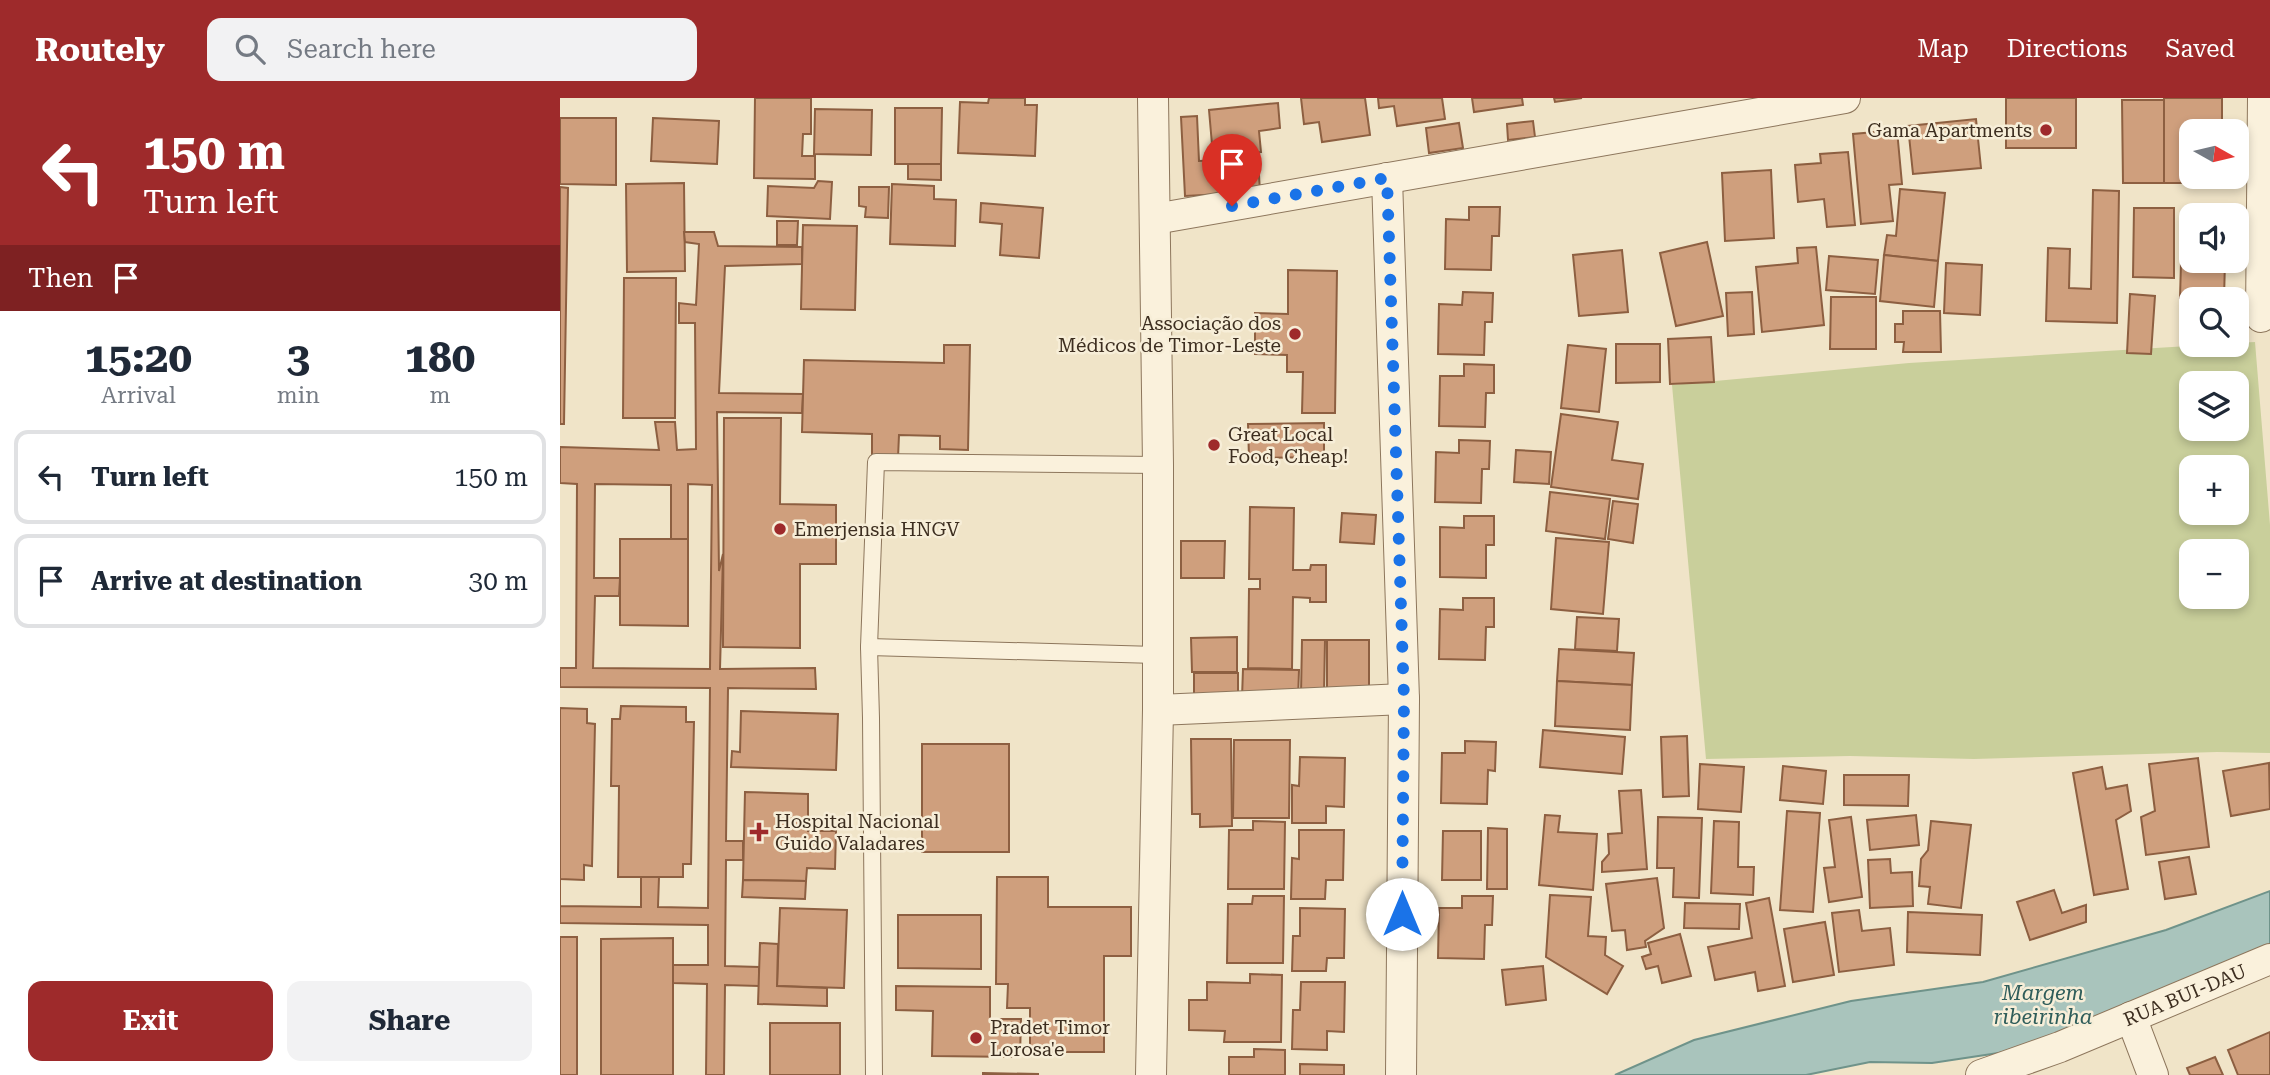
<!DOCTYPE html>
<html lang="en">
<head>
<meta charset="utf-8">
<style>
	:root { --surface:#fff; --page:#f2f2f3; --text:#1f2937; --muted:#747a83; --line:#e0e1e3; --accent:#9e2a2b }
	body { margin:0; font-family:"Roboto Serif",serif; background:var(--page); color:var(--text); height:100vh; display:flex; flex-direction:column; font-size:26px; white-space:nowrap }
	* { box-sizing:border-box; margin:0 }
	p { font-size:23px; color:var(--muted) }
	.icon { flex:none; width:38px; height:38px; fill:none; stroke:currentColor; stroke-width:2; stroke-linecap:round; stroke-linejoin:round }
	.map { position:relative; flex:1; overflow:hidden }
	.sheet { display:flex; flex-direction:column; background:var(--surface); width:560px }
	.sheet>* { flex:none }
	.guide { background:#9e2a2b; color:#fff; overflow:hidden }
	.needle { width:46px; rotate:98deg }
	.controls { position:absolute; left:1619px; top:21px; display:grid; gap:14px }
	.controls a { display:grid; place-items:center; width:70px; height:70px; border-radius:14px; background:var(--surface); box-shadow:0 4px 10px #0003; font-size:35px }
	.pin { position:absolute; display:grid; place-items:center; width:60px; height:60px; color:#fff; margin:-72px -30px; border-radius:50% 50% 50% 0; rotate:-45deg; box-shadow:0 0 7px #0007 }
	.pin .icon { rotate:45deg }
	.me { position:absolute; width:77px; margin:-38px; rotate:0deg; stroke-linejoin:round; filter:drop-shadow(0 0 5px #0008) }
	.turn { display:flex; align-items:center; gap:24px; height:147px; padding:0 28px; font-size:32px }
	.turn .icon { width:91px; height:91px; stroke-width:2.5 }
	.turn b { display:block; font-size:49px; line-height:60px }
	.then { display:flex; align-items:center; height:66px; padding:0 28px; background:#0003; gap:14px; font-size:26px }
	.eta { display:flex; justify-content:space-evenly; align-items:center; height:119px; text-align:center }
	.eta b { font-size:42px; font-weight:700; line-height:49px }
	.cta { display:flex; gap:14px; margin-top:auto; padding:14px 28px }
	.cta a { flex:1; height:80px; border-radius:14px; background:var(--accent); color:#fff; font-size:28px; font-weight:700; line-height:80px; text-align:center }
	.cta a+a { background:var(--page); color:var(--text) }
	ul { padding:0; list-style:none }
	li { display:flex; align-items:center; gap:21px; height:94px; margin:0 14px 10px; padding:0 14px; border:4px solid var(--line); border-radius:14px }
	li div { flex:1 }
	li b { display:block; font-size:26px }
	li em { font-style:normal }
	header { display:flex; align-items:center; gap:42px; box-sizing:border-box; height:98px; padding:0 35px; background:var(--accent); color:#fff }
	header strong { font-size:33px }
	nav { display:flex; gap:38px; margin-inline-start:auto; font-size:24px }
	.search { width:490px; height:63px; background:var(--page); display:flex; align-items:center; gap:18px; box-sizing:border-box; padding:0 24px; border-radius:14px; color:var(--muted); font-size:26px }
	main { display:flex; flex:1; min-height:0 }
	.map>svg:first-child { display:block }
	.green { fill:#c9cf9b; fill-rule:evenodd }
	.water { fill:#a9c4bc; stroke:#6f938a; stroke-width:2 }
	.building { fill:#cf9f7d; stroke:#8d5f41; stroke-width:2; fill-rule:evenodd }
	.lines { fill:none; stroke-linecap:round; stroke-linejoin:round }
	.lane-casing { stroke:#8d765c; stroke-width:18 }
	.street-casing { stroke:#8d765c; stroke-width:32 }
	.lane { stroke:#faf1dc; stroke-width:16 }
	.street { stroke:#faf1dc; stroke-width:30 }
	.route { stroke:#1a73e8; stroke-width:12; stroke-dasharray:0 21.6 }
	.poi-dot { fill:#9e2a2b; stroke:#f7eed8; stroke-width:2.5 }
	.labels { text-anchor:middle; dominant-baseline:central; stroke-width:5; stroke-linejoin:round; paint-order:stroke }
	.poi-label { font-size:19px; fill:#3d2e20; stroke:#f7eed8; text-anchor:start }
	.street-label { font-size:19px; fill:#3d2e20; stroke:#f7eed8 }
	.water-label { font-size:21px; font-style:italic; fill:#2f5d5a; stroke:#f7eed8 }
</style>
</head>
<body>
<header>
<strong>Routely</strong>
<div class="search"><svg class="icon" aria-label="search" viewBox="0 0 24 24"><circle cx="10" cy="10" r="6"/><path d="M15 15l6 6"/></svg>Search here</div>
<nav><a>Map</a><a>Directions</a><a>Saved</a></nav>
</header>
<main>
<section class="sheet">
<div class="guide">
<div class="turn"><svg class="icon" aria-label="left" viewBox="0 0 24 24"><path d="M17 20v-9H6M10 6l-5 5 5 5"/></svg><div><b>150 m</b>Turn left</div></div>
<div class="then">Then<svg class="icon" aria-label="arrive" viewBox="0 0 24 24"><path d="M6 21V4h12l-3 4 3 4H6"/></svg></div>
</div>
<div class="eta">
<div><b>15:20</b><p>Arrival</p></div>
<div><b>3</b><p>min</p></div>
<div><b>180</b><p>m</p></div>
</div>
<ul>
<li><svg class="icon" aria-label="left" viewBox="0 0 24 24"><path d="M17 20v-9H6M10 6l-5 5 5 5"/></svg><div><b>Turn left</b></div><em>150 m</em></li>
<li><svg class="icon" aria-label="arrive" viewBox="0 0 24 24"><path d="M6 21V4h12l-3 4 3 4H6"/></svg><div><b>Arrive at destination</b></div><em>30 m</em></li>
</ul>
<div class="cta"><a>Exit</a><a>Share</a></div>
</section>
<div class="map">
<svg width="1710" height="977" viewBox="0 0 1710 977">
	<rect width="100%" height="100%" fill="#f0e4c8"/>
	<path class="green" d="M1695,244L1710,427V655L1657,654L1414,661L1290,658L1146,661L1112,287L1349,265L1645,247H1676L1677,245ZM1631,285H1676V331H1631ZM1631,369H1676V415H1631ZM1631,453H1676V499H1631Z"/>
	<path class="water" d="M1710,793V853L1558,916L1445,954L1372,965L1310,964L1246,977H1055L1134,942L1291,903L1423,884L1606,832Z"/>
	<g class="building">
		<path d="M195,0H251V36H243L242,58H255V81L194,80Z"/>
		<path d="M429,0H465V7H477L475,58L398,55L400,4L428,5Z"/>
		<path d="M741,0H805L810,37L762,44L759,24L744,26Z"/>
		<path d="M818,0H882L885,21L837,28L834,8L819,10Z"/>
		<path d="M912,0H962L963,7L914,14Z"/>
		<path d="M994,0H1022L995,4Z"/>
		<rect x="1446" y="0" width="70" height="50"/>
		<path d="M1604,0H1662V33H1631V79H1643V85H1604Z"/>
		<path d="M1562,2H1604V85H1563Z"/>
		<path d="M718,5L720,30L699,33L701,54L653,58L649,12Z"/>
		<path d="M335,10H382L381,66H335Z"/>
		<path d="M255,11L312,12L311,57L254,56Z"/>
		<path d="M637,18L639,63L698,60L700,94L625,98L621,19Z"/>
		<path d="M0,20H56V87L0,86Z"/>
		<path d="M93,20L159,23L157,66L91,63Z"/>
		<path d="M1416,21L1421,70L1353,76L1348,28Z"/>
		<path d="M973,23L975,39L948,42L947,26Z"/>
		<path d="M899,25L903,50L869,55L866,30Z"/>
		<path d="M1337,32L1342,86L1329,87L1333,123L1301,126L1293,36Z"/>
		<path d="M1288,54L1295,127L1267,129L1264,101L1238,104L1235,67L1261,65L1260,56Z"/>
		<path d="M348,66H381V82L348,81Z"/>
		<path d="M1211,72L1214,140L1165,143L1162,75Z"/>
		<path d="M258,83L272,84L270,121L207,118L208,88L254,90Z"/>
		<path d="M124,85L125,173L67,174L66,86Z"/>
		<path d="M332,86L374,88V101L396,102L395,148L330,146Z"/>
		<path d="M0,89L8,90L4,326H0Z"/>
		<path d="M299,89H329L328,120L305,119L306,109L299,108Z"/>
		<path d="M1340,91L1385,95L1378,163L1324,157L1327,137L1336,138Z"/>
		<path d="M1533,92L1559,93L1557,225L1486,223L1488,150L1510,151L1509,190L1531,191Z"/>
		<path d="M421,105L483,110L479,160L440,157L442,126L420,124Z"/>
		<path d="M909,109H940L939,138H932L931,172L885,171L886,121L909,122Z"/>
		<path d="M1574,110H1614V180L1573,179Z"/>
		<path d="M217,123H238L237,147H217Z"/>
		<path d="M243,127L297,128L295,212L241,211Z"/>
		<path d="M1622,130H1631V163H1665L1664,201L1620,200Z"/>
		<path d="M124,134H154L158,148L242,149V166L165,168L159,295L243,296L242,315L157,314L159,473L163,456L160,571L255,570L256,591L168,590L166,743H183V762H166L165,868L199,869V888L165,887L164,977H146L147,886L113,885V867H148V827L0,825V781V808L81,809V779H99L98,809L148,810L150,590L0,589V570H16L17,386L0,385V349L99,352L95,324H115L117,352L136,351L135,225H119V205L136,207L139,146L125,144ZM35,386L111,387V441H128V386L152,387L150,571L33,570L35,498H59L60,480H34Z"/>
		<path d="M1147,144L1163,218L1116,228L1100,155Z"/>
		<path d="M1256,149L1264,227L1202,234L1196,169L1238,165L1237,150Z"/>
		<path d="M1062,152L1068,214L1019,218L1013,157Z"/>
		<path d="M1324,157L1378,163L1374,209L1320,203Z"/>
		<path d="M1269,158L1318,162L1315,196L1266,192Z"/>
		<path d="M1386,165L1422,167L1420,217L1384,215Z"/>
		<path d="M728,172L777,173L775,315H742L743,274H727V257L695,256V215L728,216Z"/>
		<path d="M64,180H116L115,320H63Z"/>
		<path d="M903,194L933,195L932,224H925L924,257L878,256L879,206L902,207Z"/>
		<path d="M1192,194L1194,236L1168,238L1166,195Z"/>
		<path d="M1570,196L1595,198L1591,256L1567,255Z"/>
		<path d="M1271,199H1316V251H1270Z"/>
		<path d="M1343,213H1380L1381,254H1343L1344,244H1335V226H1343Z"/>
		<path d="M1151,239L1154,284L1110,286L1108,241Z"/>
		<path d="M1056,246H1100V284L1056,285Z"/>
		<path d="M384,247H410L408,352L380,351V338L339,337L338,360L312,359V336L242,334L244,262L384,265Z"/>
		<path d="M1008,247L1046,251L1039,314L1001,310Z"/>
		<path d="M904,266L934,267V295H926L925,329L879,328L880,278H904Z"/>
		<path d="M1001,316L1058,324L1052,362L1083,366L1078,401L991,389Z"/>
		<path d="M164,320H221L220,406L276,407V466H240V550L163,549Z"/>
		<path d="M764,325V359L689,360L688,326Z"/>
		<path d="M899,342L930,343L929,371H922L921,405L875,404L876,354L899,355Z"/>
		<path d="M956,352L991,354L989,386L954,384Z"/>
		<path d="M990,394L1050,401L1045,441L986,433Z"/>
		<path d="M1053,403L1078,406L1073,445L1048,441Z"/>
		<path d="M690,409L734,410L733,472H750L751,467H766V504H750V500L733,499L732,571L688,570L689,491H700V481H689Z"/>
		<path d="M782,415L816,417L814,446L780,444Z"/>
		<path d="M904,418H934V447H926V480L880,479V429L904,430Z"/>
		<path d="M996,440L1049,444L1043,516L991,511Z"/>
		<path d="M60,441H128V528L60,527Z"/>
		<path d="M621,443H665L664,480H621Z"/>
		<path d="M903,500H934V529H926L925,562L879,561L880,511L903,512Z"/>
		<path d="M1017,519L1059,521L1057,553L1015,551Z"/>
		<path d="M677,539V574H632L631,540Z"/>
		<path d="M742,542H765L764,596H741Z"/>
		<rect x="767" y="542" width="42" height="55"/>
		<path d="M999,551L1074,555L1072,587L997,583Z"/>
		<path d="M683,571L739,572L738,601L682,600Z"/>
		<rect x="634" y="575" width="44" height="26"/>
		<path d="M997,583L1072,587L1070,632L995,628Z"/>
		<path d="M61,608L126,609V624H134L131,766H123V779H58L59,688H51L52,621H60Z"/>
		<path d="M0,610L27,611V625L35,626L32,768L24,767V782L0,781Z"/>
		<path d="M181,613L278,616L276,672L171,669L172,653L180,654Z"/>
		<path d="M983,632L1065,639L1062,676L980,669Z"/>
		<path d="M1127,638L1129,698L1103,699L1101,639Z"/>
		<path d="M631,641H671L672,728L640,729V716H632Z"/>
		<path d="M674,642H730L729,720H673Z"/>
		<path d="M905,643L936,644L935,673L928,672L927,706L881,705L882,655H905Z"/>
		<rect x="362" y="646" width="87" height="108"/>
		<path d="M740,659L785,660L784,709L766,708V725H732V687L739,688Z"/>
		<path d="M1638,660L1649,749L1586,757L1581,719L1595,713L1589,666Z"/>
		<path d="M1709,665L1710,711L1671,718L1663,673Z"/>
		<path d="M1140,666L1184,669L1181,714L1138,711Z"/>
		<path d="M1223,668L1266,673L1263,706L1220,702Z"/>
		<path d="M1542,669L1546,691L1567,687L1571,713L1556,722L1568,791L1534,797L1513,675Z"/>
		<path d="M1284,677H1349L1348,708L1284,707Z"/>
		<path d="M1081,692L1087,771L1042,774V764L1049,756L1048,736L1062,735L1059,693Z"/>
		<path d="M185,694L248,696V733H276L275,771L247,770L246,783L183,782Z"/>
		<path d="M1227,713L1260,715L1253,814L1220,812Z"/>
		<path d="M985,717L1000,718L998,734L1037,736L1033,792L979,787Z"/>
		<path d="M1356,717L1359,747L1310,752L1307,722Z"/>
		<path d="M1098,719L1142,720L1139,800L1113,799L1114,770H1097Z"/>
		<path d="M1291,719L1302,799L1269,804L1264,770L1275,769L1269,722Z"/>
		<path d="M693,723L725,724L724,791H668L669,732H693Z"/>
		<path d="M1154,723L1179,724L1178,769H1194L1193,797L1151,795Z"/>
		<path d="M1371,723L1411,727L1401,810L1368,806L1370,789L1359,788L1361,761L1368,752Z"/>
		<path d="M928,730L947,731V791H927Z"/>
		<path d="M739,732H784L783,782H766L765,801H731L732,760L739,761Z"/>
		<path d="M883,733H921V782H882Z"/>
		<path d="M1629,759L1636,796L1605,801L1599,764Z"/>
		<path d="M1330,761L1331,775L1352,774L1353,808L1310,810L1308,762Z"/>
		<path d="M437,779H488V809H571V858H544V954H470V910H447L448,886H436Z"/>
		<path d="M1097,780L1104,830L1085,843L1086,849L1067,852L1065,832L1052,833L1046,786Z"/>
		<path d="M183,782L246,783L245,801L182,799Z"/>
		<path d="M1494,792L1502,815L1526,807V824L1470,842L1457,804Z"/>
		<path d="M990,797L1031,799L1028,838L1046,839L1045,857L1063,868L1047,896L986,859Z"/>
		<path d="M693,798H724L723,865H667L668,806H692Z"/>
		<path d="M902,798H933L932,827H925L924,861L878,860L879,810H902Z"/>
		<path d="M1209,800L1225,888L1198,893L1195,874L1155,882L1148,849L1192,840L1186,805Z"/>
		<path d="M1125,805L1180,806L1179,831L1124,830Z"/>
		<path d="M220,810L287,812L284,890L217,888Z"/>
		<path d="M740,810L785,811L784,860H767L766,873H732L733,838H740Z"/>
		<path d="M1299,812L1302,833L1330,830L1334,867L1279,874L1272,815Z"/>
		<path d="M1348,814L1422,817L1420,857L1347,854Z"/>
		<path d="M338,817H421V871L338,870Z"/>
		<path d="M1265,824L1274,877L1233,884L1224,831Z"/>
		<path d="M1120,836L1131,878L1102,885L1098,868L1086,871L1082,859L1091,856L1088,845Z"/>
		<rect x="0" y="839" width="17" height="138"/>
		<path d="M113,840V977H41V841Z"/>
		<path d="M200,845L218,846L217,888L267,890V908L198,906Z"/>
		<path d="M983,868L986,902L946,907L942,872Z"/>
		<path d="M690,876L722,877L721,944H664L665,933L629,932V902H647V884L690,885Z"/>
		<path d="M741,884H785L784,934L767,933V952L732,951L733,912H740Z"/>
		<path d="M336,888L430,889V921H461L460,959L372,958L373,913L336,912Z"/>
		<rect x="210" y="925" width="70" height="52"/>
		<path d="M1710,934V977H1678L1668,952Z"/>
		<path d="M694,951L725,952V977H669V959H694Z"/>
		<path d="M1655,959L1663,977H1630L1627,970Z"/>
		<path d="M740,966L784,967V977H740Z"/>
		<path d="M423,975L478,976V977H423Z"/>
	</g>
	<g class="lines">
		<g class="lane-casing">
			<g id="lane">
				<path d="M309,549L596,557"/>
				<path d="M314,977L311,620L309,549L316,364L598,367"/>
			</g>
		</g>
		<g class="street-casing">
			<g id="street">
				<path d="M827,80L844,601L841,977"/>
				<path d="M595,121L1285,0"/>
				<path d="M1701,219L1703,0"/>
				<path d="M598,612L844,601"/>
				<path d="M1571,919L1593,977"/>
				<path d="M591,977L598,612V367L593,0"/>
				<path id="s1" d="M1421,977L1500,949L1710,861"/>
			</g>
		</g>
		<use href="#lane" class="lane"/>
		<use href="#street" class="street"/>
	</g>
	<g class="lines">
		<path class="route" d="M672,108L827,80L844,601L842,816"/>
	</g>
	<g class="poi-dot">
		<circle cx="1486" cy="32" r="7"/>
		<circle cx="735" cy="236" r="7"/>
		<circle cx="654" cy="347" r="7"/>
		<circle cx="220" cy="431" r="7"/>
		<path d="M195.5 723.5h7v7h7v7h-7v7h-7v-7h-7v-7h7z"/>
		<circle cx="416" cy="940" r="7"/>
	</g>
	<g class="labels">
		<g class="poi-label">
			<text x="1472" y="32" text-anchor="end">Gama Apartments</text>
			<text x="721" y="225" text-anchor="end">Associação dos<tspan x="721" dy="22">Médicos de Timor-Leste</tspan></text>
			<text x="668" y="336">Great Local<tspan x="668" dy="22">Food, Cheap!</tspan></text>
			<text x="234" y="431">Emerjensia HNGV</text>
			<text x="215" y="723">Hospital Nacional<tspan x="215" dy="22">Guido Valadares</tspan></text>
			<text x="430" y="929">Pradet Timor<tspan x="430" dy="22">Lorosa'e</tspan></text>
		</g>
		<g class="street-label">
			<text stroke="none"><textPath href="#s1" startOffset="219">RUA BUI-DAU</textPath></text>
		</g>
		<g class="water-label">
			<text x="1483" y="895">Margem<tspan x="1483" dy="24">ribeirinha</tspan></text>
		</g>
	</g>
</svg>
<div class="controls">
<a><svg class="needle" viewBox="-14 -14 28 28"><path d="M0-13l5 13h-10z" fill="#e53935"/><path d="M0 13l5-13h-10z" fill="#747a83"/></svg></a>
<a><svg class="icon" aria-label="sound" viewBox="0 0 24 24"><path d="M4 9h4l5-4v14l-5-4H4zM17 9q2 3 0 6"/></svg></a>
<a><svg class="icon" aria-label="search" viewBox="0 0 24 24"><circle cx="10" cy="10" r="6"/><path d="M15 15l6 6"/></svg></a>
<a><svg class="icon" aria-label="layers" viewBox="0 0 24 24"><path d="M12 4l9 5-9 5-9-5zM3 14l9 5 9-5"/></svg></a>
<a>+</a>
<a>−</a>
</div>
<div class="pin" style="left:672px;top:108px;background:#d93025"><svg class="icon" aria-label="arrive" viewBox="0 0 24 24"><path d="M6 21V4h12l-3 4 3 4H6"/></svg></div>
<svg class="me" style="left:842px;top:816px" viewBox="-20 -20 40 40"><circle r="19" fill="#fff"/><path d="M0-13L10 11 0 6-10 11z" fill="#1a73e8"/></svg>
</div>
</main>
</body>
</html>
